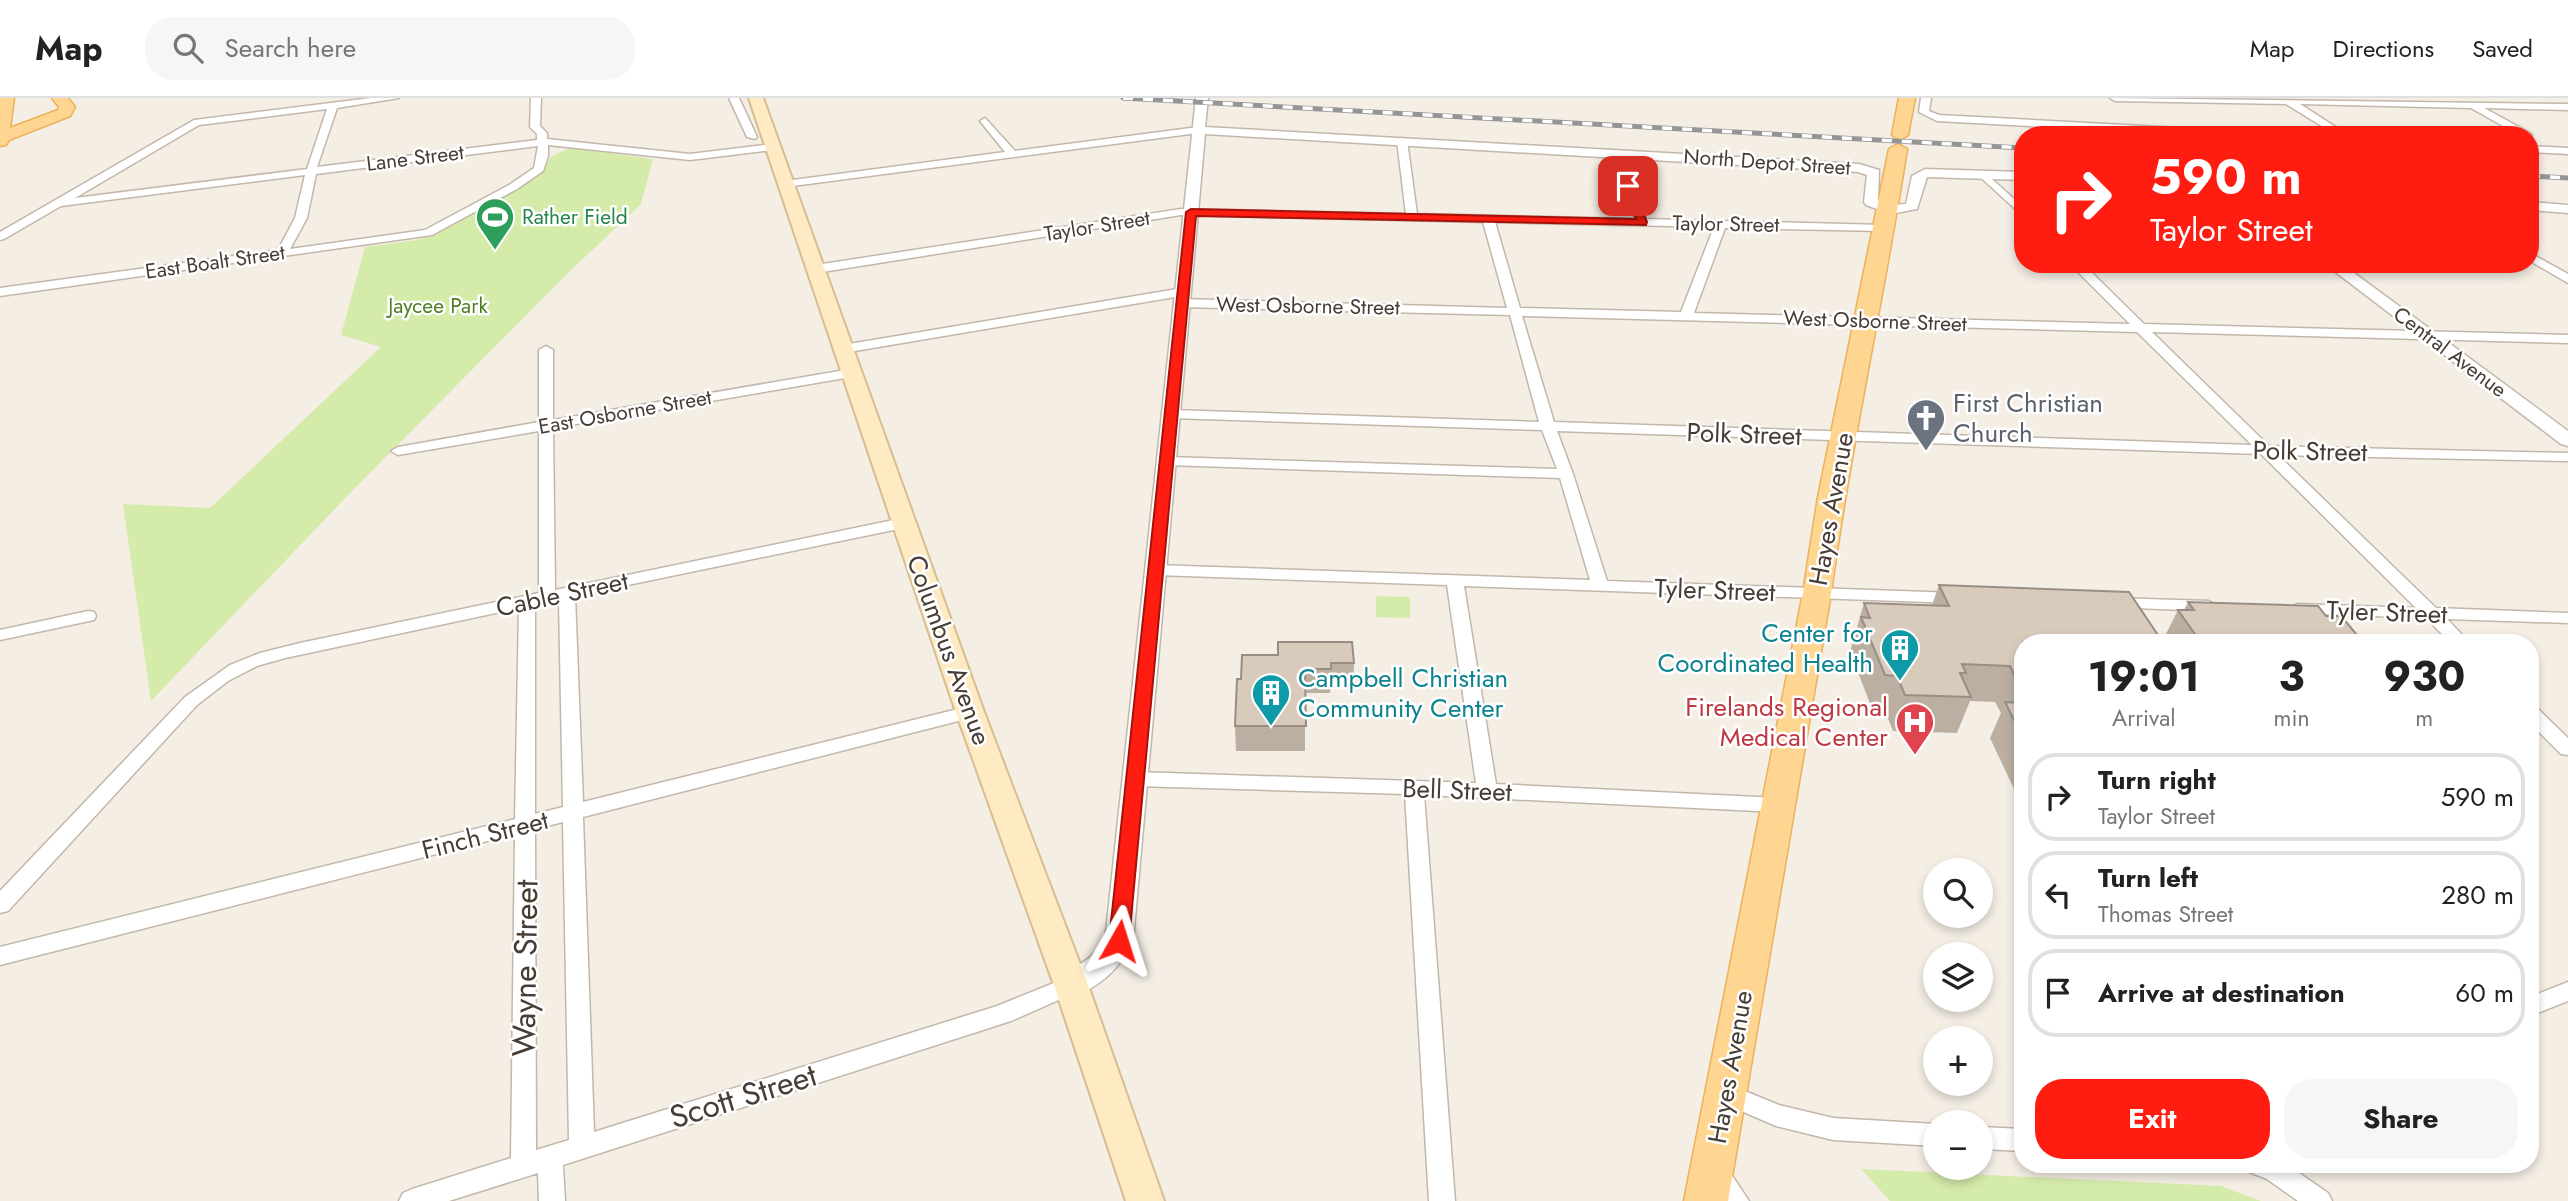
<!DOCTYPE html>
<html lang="en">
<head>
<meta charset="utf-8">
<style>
	:root { --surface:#fff; --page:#f6f6f6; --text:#222; --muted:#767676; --line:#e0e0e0; --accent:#ff1c10 }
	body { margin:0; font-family:Jost,sans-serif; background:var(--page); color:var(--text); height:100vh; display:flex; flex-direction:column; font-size:26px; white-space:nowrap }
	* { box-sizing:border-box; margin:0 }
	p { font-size:23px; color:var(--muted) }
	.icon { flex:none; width:38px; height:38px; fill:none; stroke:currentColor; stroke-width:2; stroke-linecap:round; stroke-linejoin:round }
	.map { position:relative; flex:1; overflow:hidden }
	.panel { position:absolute; left:2014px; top:536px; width:525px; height:539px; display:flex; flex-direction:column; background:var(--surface); border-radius:28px; box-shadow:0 4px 10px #0003 }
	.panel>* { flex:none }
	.hud { position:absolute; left:2014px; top:28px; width:525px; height:147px; border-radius:28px; box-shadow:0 4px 10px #0003; background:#ff1c10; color:#fff; overflow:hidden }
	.fabs { position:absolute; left:1923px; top:760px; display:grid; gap:14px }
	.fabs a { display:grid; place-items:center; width:70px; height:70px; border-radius:50%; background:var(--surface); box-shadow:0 4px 10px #0003; font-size:35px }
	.pin { position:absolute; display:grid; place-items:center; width:60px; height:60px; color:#fff; margin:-30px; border-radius:14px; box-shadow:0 4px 10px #0006 }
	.me { position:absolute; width:77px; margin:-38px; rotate:6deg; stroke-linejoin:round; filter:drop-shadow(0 0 5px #0008) }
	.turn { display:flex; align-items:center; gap:24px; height:147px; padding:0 21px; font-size:32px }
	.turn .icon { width:91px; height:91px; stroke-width:2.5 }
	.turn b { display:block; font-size:49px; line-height:60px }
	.eta { display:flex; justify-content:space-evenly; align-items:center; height:119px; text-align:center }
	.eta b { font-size:42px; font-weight:700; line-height:49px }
	.primary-button { display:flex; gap:14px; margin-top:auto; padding:14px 21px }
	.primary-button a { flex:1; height:80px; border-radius:28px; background:var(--accent); color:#fff; font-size:28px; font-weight:700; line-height:80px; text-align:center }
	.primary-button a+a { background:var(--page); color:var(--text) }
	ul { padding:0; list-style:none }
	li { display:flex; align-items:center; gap:21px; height:88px; margin:0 14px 10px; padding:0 7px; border:4px solid var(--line); border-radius:28px }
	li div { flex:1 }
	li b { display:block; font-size:26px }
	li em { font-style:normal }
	header { display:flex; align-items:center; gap:42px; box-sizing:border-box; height:98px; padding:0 35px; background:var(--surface); border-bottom:2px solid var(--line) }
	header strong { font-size:33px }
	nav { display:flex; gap:38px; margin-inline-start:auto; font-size:24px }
	.search { width:490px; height:63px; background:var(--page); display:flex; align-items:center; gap:18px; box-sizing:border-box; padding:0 24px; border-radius:28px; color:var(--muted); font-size:26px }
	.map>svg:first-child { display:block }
	.green { fill:#d5ebaa }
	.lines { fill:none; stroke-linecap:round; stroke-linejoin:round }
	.minor-casing { stroke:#c3b7aa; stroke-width:3 }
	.tertiary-casing { stroke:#c3b7aa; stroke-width:3 }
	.secondary-casing { stroke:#d7be91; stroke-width:4 }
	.primary-casing { stroke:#ecb25a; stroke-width:3 }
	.minor { fill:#fff; fill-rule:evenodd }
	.tertiary { fill:#fff; fill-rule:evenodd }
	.secondary { fill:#ffebc3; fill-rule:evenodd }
	.primary { fill:#ffd592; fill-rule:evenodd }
	.rail-casing { stroke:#959595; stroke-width:5 }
	.rail { stroke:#fff; stroke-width:3.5; stroke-dasharray:10; stroke-linecap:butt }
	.wall { fill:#bbafa2 }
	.building { fill:#d9cbbc; stroke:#988e84; stroke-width:2 }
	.route { fill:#ff1c10; stroke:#a6120a; stroke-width:2 }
	.labels { text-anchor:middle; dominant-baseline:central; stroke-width:5; stroke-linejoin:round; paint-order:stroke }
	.far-street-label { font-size:21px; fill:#473d34; stroke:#fff }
	.far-leisure-label { font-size:21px; fill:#27864d; stroke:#fff; text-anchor:start }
	.far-park-label { font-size:21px; fill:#4e7d23; stroke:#fff }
	.worship-label { font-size:26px; fill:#5b616d; stroke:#fff; text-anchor:start }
	.street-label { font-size:26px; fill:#473d34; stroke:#fff }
	.culture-label { font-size:26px; fill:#0d838f; stroke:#fff; text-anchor:end }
	.health-label { font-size:26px; fill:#be3a42; stroke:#fff; text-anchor:end }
	.near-street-label { font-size:32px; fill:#473d34; stroke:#fff }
</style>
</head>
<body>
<header>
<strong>Map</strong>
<div class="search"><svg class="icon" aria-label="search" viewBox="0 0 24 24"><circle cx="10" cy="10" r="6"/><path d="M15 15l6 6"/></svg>Search here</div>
<nav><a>Map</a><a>Directions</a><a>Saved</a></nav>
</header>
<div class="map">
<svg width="2568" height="1103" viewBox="0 0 2568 1103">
	<rect width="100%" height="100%" fill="#f4eee5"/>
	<g class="green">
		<path d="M570,50L653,61L641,106L568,175L353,392L151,603L123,406L210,410L381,249L341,237L365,149L417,142L438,135L539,77L552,58Z"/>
		<path d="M1376,498L1410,499V520L1376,519Z"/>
		<path d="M1861,1071L2221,1088L2261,1103H1890Z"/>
	</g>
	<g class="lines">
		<g class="minor-casing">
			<g id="minor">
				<path d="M371,0H399L337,10L317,69L537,42V36L530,29L531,0H541L540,28L547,35V41L690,56L773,46L778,49L773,52L690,62L548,47V58L543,73L517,91L432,137L0,198V190L278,152L295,120L305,77L61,108L4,141L0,142V134L194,22ZM327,11L307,71L75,100L199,27ZM538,48L534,70L509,87L425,132L290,151L307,120L316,76Z"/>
				<path d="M729,0H739L757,39L755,41L747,39Z"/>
				<path d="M1921,0H1931L1929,13L1939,17L2255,34L2260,37H2196L1937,23L1919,14Z"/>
				<path d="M2110,0L2568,6V12L2484,10L2530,35L2532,37L2530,39V37H2519L2471,10L2300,6L2348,37H2336L2286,6L2115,3Z"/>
				<path d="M985,20L1015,53L1198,29L1203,32L1198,35L785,89L780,86L785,83L1005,54L980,23Z"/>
				<path d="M1402,40L1407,43L1417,116L1635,121L1608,55L1613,52L1618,55L1646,121L1884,127L1890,130L1884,133L1725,130L1694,215L2130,226L2070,166H2083L2144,226L2568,237V245L2152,234L2269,348L2568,355V363L2278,357L2436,510L2568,515V525L2447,521L2469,544H2450L2426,520L2291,515L2289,511L2297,506L2416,510L2261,356L1557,333L1573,376L1607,483L1957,495L1965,500L1957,505L1464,488L1496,686L1778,700L1785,702L1788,707L1785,712L1778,714L1424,697L1455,1103H1429L1405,696L1136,688L1129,686L1126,681L1129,676L1136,674L1476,685L1447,487L1156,477L1148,472L1156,467L1590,482L1560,380L1167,367L1160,363L1167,359L1557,371L1542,332L1171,320L1164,316L1171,312L1539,324L1510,217L1182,209L1176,205L1182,201L1507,210L1483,124L1181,117L816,175L810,171L816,167L1181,111L1406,116L1397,43ZM1495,124L1714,129L1681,214L1520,210ZM1522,218L2137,234L2252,347L1554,324Z"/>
				<path d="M2530,48L2568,50V56L2530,54Z"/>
				<path d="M1983,73L2023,109V118L1979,78L1978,76Z"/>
				<path d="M2530,155L2568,176V185L2530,163Z"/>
				<path d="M1183,190L1187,191V197L843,255L836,251L843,247Z"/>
				<path d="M546,248L553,252V322L851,271L858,275L851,279L553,330L555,492L903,420L911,425L903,430L575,498L583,704L970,608L977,610L979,614L977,618L970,620L583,719L594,1034L997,908L1071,878L1079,881L1082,887L1079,893L1011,923L563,1067L565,1103H539L538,1075L449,1103H399L403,1095L412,1091L511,1060L515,736L0,867V849L515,721L519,510L285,560L257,568L228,583L197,607L8,813L0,815V793L185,599L230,567L260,555L300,545L539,495V333L398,357L391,353L398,349L539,324V252ZM559,502L563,709L535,716V506ZM563,724L569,1042L536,1052L535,731Z"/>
				<path d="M2115,500L2209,503L2217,508L2209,513L2109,509L2107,505L2109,501Z"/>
				<path d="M88,513L94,514L96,518L94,522L0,542V532Z"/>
				<path d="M2530,608L2537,610L2568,640V657L2561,656L2530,625Z"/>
				<path d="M2568,884V903L2530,918V899Z"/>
				<path d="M1725,985L1779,1007L1833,1020L1936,1026V1048L1833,1042L1776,1028L1716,1002L1713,995L1716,988Z"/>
				<path d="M1981,1029L2023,1031V1053L1981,1051Z"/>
				<path d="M1716,1063L1725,1067L1749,1103H1721L1703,1075L1707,1067Z"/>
				<path d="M2245,1066H2286L2328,1095L2332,1103H2298L2267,1081L2249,1074Z"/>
			</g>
		</g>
		<g class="tertiary-casing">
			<g id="tertiary">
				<path d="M1196,0H1208L1205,29L1859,66L1879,72L1878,102L1891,107L1906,106L1912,78L1925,71L2023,74V82L1927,79L1917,111L1891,116L1866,107L1864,104L1867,77L1858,74L1205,36L1133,843C1119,871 1101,889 1071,899L1061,895L1056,887C1065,871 1092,864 1105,843Z"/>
				<path d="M2530,104L2568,107V115L2530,112Z"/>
				<path d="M2325,166H2342L2568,333V348L2561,346Z"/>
			</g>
		</g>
		<g class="secondary-casing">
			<path id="secondary" d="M749,0H763L984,614L1088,887L1164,1103H1126L1054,887L956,614Z"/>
		</g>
		<g class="primary-casing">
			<g id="primary">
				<path d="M0,0H14L10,30L58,12L59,9L52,0H68L75,9L70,18L9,42L6,47L0,48Z"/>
				<path d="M1899,0H1915L1908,37L1900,42L1892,37Z"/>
				<path d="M1898,46L1907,51C1884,199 1851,346 1831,495L1728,1103H1684L1803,495L1818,399L1889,51Z"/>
			</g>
		</g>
		<use href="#minor" class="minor"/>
		<use href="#tertiary" class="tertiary"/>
		<use href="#secondary" class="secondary"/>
		<use href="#primary" class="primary"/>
		<g class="rail-casing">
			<g id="rail">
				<path d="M1123,0L2023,50"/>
				<path d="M2530,78L2568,80"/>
			</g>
		</g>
		<use href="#rail" class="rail"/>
	</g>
	<g class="wall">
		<path d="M1939,487L2160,540H2164L2178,512H2184L2188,504L2326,518L2363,544H2023V710L1990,640L2001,615L1995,604L1970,603L1957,635L1893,633L1885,613H1873L1850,554L1864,505L1932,507Z"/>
		<path d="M1242,557L1354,565L1353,590H1331L1330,595H1305V653H1236L1235,628L1241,581Z"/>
	</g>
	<g class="building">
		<path d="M1939,487L2129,494L2160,540L2199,542L2178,512H2194L2188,504L2318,508L2326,518H2341L2363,544H2023V594L2010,568L1962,566L1966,575H1960L1971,599L1905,597L1897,578L1885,577L1861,519L1870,520L1864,505L1949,508Z"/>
		<path d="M1278,544H1352L1354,565H1331V571H1305L1306,628H1235L1237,581H1241L1242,557H1278Z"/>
		<path d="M2005,604L2023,605V640Z"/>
	</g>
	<path class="route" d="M1628,85L1632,88L1647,124L1646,127L1196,118L1129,843L1126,848L1119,850L1112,848L1109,843L1186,114L1191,111L1636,121L1623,88Z"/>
	<defs>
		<g id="stadium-pin" transform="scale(2.0125)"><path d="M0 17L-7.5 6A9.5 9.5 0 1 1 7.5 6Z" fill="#2e9e5b" stroke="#fff"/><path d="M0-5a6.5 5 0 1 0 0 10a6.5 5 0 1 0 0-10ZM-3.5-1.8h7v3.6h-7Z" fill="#fff"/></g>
		<g id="church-pin" transform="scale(2.0125)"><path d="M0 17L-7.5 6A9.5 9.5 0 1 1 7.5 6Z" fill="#6b7280" stroke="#fff"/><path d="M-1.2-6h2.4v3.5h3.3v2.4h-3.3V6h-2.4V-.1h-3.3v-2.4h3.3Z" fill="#fff"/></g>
		<g id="building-pin" transform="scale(2.0125)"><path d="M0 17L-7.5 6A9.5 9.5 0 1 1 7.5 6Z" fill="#0f9aa8" stroke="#fff"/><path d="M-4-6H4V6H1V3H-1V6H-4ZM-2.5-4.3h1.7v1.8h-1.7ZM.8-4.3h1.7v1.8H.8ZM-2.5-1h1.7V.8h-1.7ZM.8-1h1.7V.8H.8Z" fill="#fff"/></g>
		<g id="hospital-pin" transform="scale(2.0125)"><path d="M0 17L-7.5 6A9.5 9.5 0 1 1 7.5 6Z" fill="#e0444e" stroke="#fff"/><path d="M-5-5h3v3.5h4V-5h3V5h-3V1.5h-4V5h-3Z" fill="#fff"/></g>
	</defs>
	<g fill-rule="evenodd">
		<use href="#stadium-pin" x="495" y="119"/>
		<use href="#church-pin" x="1926" y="320"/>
		<use href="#building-pin" x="1900" y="550"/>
		<use href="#building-pin" x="1271" y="595"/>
		<use href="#hospital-pin" x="1915" y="624"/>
	</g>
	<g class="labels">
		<g class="far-street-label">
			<text transform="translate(415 60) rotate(-7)">Lane Street</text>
			<text transform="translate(1767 64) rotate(4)">North Depot Street</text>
			<text transform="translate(1726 126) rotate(1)">Taylor Street</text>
			<text transform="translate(1097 128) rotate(-9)">Taylor Street</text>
			<text transform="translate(215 164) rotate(-8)">East Boalt Street</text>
			<text transform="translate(1308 208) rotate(1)">West Osborne Street</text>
			<text transform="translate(1875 223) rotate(2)">West Osborne Street</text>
			<text transform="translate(2450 254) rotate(37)">Central Avenue</text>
			<text transform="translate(625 314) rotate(-10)">East Osborne Street</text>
		</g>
		<g class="far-leisure-label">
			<text x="522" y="119">Rather Field</text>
		</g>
		<g class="far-park-label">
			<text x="438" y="208">Jaycee Park</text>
		</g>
		<g class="worship-label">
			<text x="1953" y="305">First Christian<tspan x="1953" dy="30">Church</tspan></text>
		</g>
		<g class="street-label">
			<text transform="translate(1744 336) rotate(2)">Polk Street</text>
			<text transform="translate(2310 353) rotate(1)">Polk Street</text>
			<text transform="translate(1831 411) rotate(-80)">Hayes Avenue</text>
			<text transform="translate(1715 492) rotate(2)">Tyler Street</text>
			<text transform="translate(562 496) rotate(-12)">Cable Street</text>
			<text transform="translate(2387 514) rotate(2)">Tyler Street</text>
			<text transform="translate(949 552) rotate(70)">Columbus Avenue</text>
			<text transform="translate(1457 692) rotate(2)">Bell Street</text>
			<text transform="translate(485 737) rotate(-14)">Finch Street</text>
			<text transform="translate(1730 969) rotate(-80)">Hayes Avenue</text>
		</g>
		<g class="culture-label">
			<text x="1873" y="535">Center for<tspan x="1873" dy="30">Coordinated Health</tspan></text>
			<text x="1298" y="580" text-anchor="start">Campbell Christian<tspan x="1298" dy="30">Community Center</tspan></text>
		</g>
		<g class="health-label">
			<text x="1888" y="609">Firelands Regional<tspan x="1888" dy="30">Medical Center</tspan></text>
		</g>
		<g class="near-street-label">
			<text transform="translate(525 870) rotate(-89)">Wayne Street</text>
			<text transform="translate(743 998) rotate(-17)">Scott Street</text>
		</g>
	</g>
</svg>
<div class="fabs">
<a><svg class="icon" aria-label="search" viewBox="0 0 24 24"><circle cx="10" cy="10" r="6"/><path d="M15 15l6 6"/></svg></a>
<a><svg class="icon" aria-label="layers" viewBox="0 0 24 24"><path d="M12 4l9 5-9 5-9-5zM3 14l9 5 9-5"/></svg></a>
<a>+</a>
<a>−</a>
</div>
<div class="pin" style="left:1628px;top:88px;background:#d93025"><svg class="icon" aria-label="arrive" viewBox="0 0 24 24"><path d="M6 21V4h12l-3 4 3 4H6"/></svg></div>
<svg class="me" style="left:1119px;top:843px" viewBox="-20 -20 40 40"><path d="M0-17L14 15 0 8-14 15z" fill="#ff1c10" stroke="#fff" stroke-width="4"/></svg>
<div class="hud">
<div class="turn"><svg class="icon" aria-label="right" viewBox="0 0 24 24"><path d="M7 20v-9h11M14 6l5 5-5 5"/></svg><div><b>590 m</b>Taylor Street</div></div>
</div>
<section class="panel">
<div class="eta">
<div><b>19:01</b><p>Arrival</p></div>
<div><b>3</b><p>min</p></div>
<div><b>930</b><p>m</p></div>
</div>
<ul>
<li><svg class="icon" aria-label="right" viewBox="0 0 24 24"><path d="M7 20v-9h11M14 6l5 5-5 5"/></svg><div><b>Turn right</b><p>Taylor Street</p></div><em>590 m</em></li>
<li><svg class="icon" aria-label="left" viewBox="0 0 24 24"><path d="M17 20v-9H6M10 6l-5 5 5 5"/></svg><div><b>Turn left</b><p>Thomas Street</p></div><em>280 m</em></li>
<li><svg class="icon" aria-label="arrive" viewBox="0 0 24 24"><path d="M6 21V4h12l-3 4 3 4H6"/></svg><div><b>Arrive at destination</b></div><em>60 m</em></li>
</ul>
<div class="primary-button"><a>Exit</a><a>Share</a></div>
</section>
</div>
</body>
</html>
